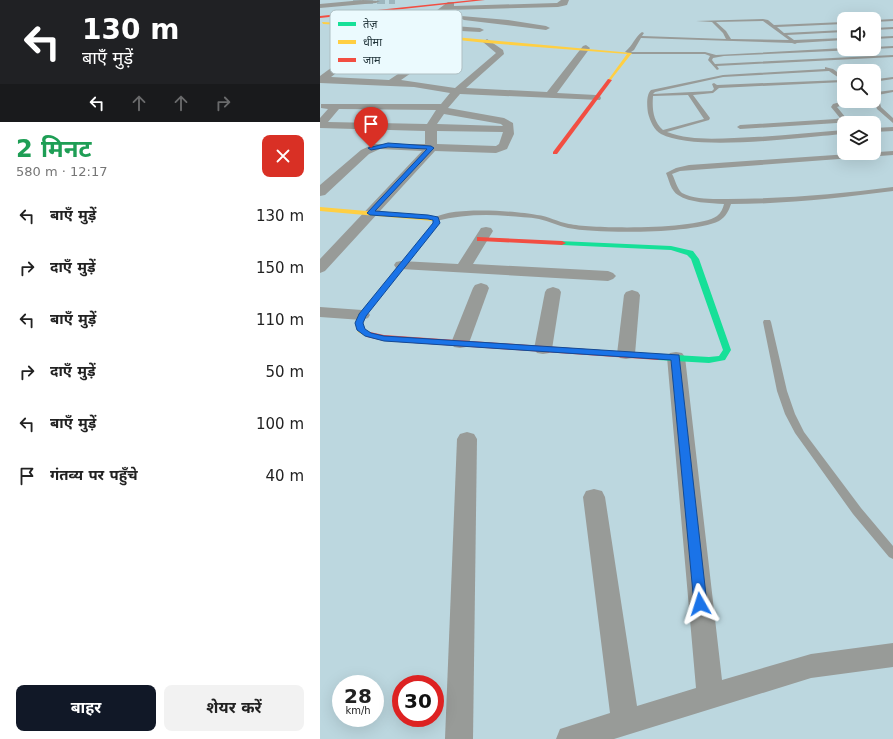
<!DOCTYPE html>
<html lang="hi">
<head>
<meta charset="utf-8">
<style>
	:root { --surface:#fff; --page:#f2f2f2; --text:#222; --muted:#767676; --accent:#111827 }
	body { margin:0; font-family:"DejaVu Sans","Noto Sans Devanagari",sans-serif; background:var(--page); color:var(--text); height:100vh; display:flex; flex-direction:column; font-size:15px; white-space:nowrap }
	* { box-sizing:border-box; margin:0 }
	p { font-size:13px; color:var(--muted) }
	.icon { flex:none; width:22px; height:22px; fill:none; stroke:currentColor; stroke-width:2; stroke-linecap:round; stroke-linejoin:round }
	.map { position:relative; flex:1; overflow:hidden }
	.details { display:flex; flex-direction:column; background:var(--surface); width:320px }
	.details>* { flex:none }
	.guide { background:#202124; color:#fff; overflow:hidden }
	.tools { position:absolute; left:517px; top:12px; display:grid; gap:8px }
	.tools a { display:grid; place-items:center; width:44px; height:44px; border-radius:8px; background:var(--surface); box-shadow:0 4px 16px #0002; font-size:20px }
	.speed { position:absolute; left:12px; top:675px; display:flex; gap:8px; font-size:20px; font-weight:700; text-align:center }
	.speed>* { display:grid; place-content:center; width:52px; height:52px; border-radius:50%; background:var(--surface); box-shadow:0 4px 16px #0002; line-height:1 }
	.speed small { font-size:10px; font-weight:400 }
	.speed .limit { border:6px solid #d22; background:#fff; color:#111 }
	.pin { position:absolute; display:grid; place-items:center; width:34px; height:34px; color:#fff; margin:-41px -17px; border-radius:50% 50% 50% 0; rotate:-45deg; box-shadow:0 0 4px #0007 }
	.pin .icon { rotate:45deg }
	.me { position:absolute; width:44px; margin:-22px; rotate:354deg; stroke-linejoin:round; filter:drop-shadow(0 0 3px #0008) }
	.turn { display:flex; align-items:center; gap:14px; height:84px; padding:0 16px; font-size:18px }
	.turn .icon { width:52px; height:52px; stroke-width:2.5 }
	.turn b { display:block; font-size:28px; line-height:34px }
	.lanes { display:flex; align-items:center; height:38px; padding:0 16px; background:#0003; justify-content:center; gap:20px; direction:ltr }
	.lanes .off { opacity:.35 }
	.round { display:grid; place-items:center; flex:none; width:42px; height:42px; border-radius:8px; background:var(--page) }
	.headline { display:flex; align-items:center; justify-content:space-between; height:68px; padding:0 16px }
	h1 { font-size:24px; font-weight:700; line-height:30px; color:#1e9e55 }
	.action { display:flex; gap:8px; margin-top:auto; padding:8px 16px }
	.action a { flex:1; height:46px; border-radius:8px; background:var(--accent); color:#fff; font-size:16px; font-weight:700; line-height:46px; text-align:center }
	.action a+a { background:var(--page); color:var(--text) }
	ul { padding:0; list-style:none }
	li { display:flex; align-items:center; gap:12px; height:52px; padding:0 16px }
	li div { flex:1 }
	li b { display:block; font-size:15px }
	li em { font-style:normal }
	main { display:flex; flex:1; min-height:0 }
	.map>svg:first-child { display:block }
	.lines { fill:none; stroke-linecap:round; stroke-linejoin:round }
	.street-tunnel { stroke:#9db6be; stroke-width:8; stroke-dasharray:8 4; stroke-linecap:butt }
	.lane { fill:#989b98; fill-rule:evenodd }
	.street { fill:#989b98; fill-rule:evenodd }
	.fast { fill:#16e098; fill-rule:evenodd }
	.slow { fill:#ffcf43; fill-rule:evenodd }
	.jam { fill:#f24e42; fill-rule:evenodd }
	.route { fill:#1a73e8; stroke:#114b97 }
	.key { fill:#ebfafe; stroke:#aebfc3; stroke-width:1 }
	.key-label { font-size:11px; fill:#21343a }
</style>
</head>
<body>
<main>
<section class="details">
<div class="guide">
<div class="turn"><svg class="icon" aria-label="left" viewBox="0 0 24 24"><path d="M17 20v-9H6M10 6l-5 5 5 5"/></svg><div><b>130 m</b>बाएँ मुड़ें</div></div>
<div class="lanes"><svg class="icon" aria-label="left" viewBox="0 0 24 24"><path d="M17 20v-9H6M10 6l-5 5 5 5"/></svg><svg class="icon off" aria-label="ahead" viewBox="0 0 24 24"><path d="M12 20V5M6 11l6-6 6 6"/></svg><svg class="icon off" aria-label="ahead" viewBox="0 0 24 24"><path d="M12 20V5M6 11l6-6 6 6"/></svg><svg class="icon off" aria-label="right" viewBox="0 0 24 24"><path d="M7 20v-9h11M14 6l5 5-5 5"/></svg></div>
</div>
<div class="headline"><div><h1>2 मिनट</h1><p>580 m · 12:17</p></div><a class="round" style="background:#d93025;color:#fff"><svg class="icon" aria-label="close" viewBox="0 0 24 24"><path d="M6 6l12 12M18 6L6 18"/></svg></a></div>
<ul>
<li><svg class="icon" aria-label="left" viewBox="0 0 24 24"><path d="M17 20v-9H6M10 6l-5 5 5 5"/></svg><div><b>बाएँ मुड़ें</b></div><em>130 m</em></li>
<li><svg class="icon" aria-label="right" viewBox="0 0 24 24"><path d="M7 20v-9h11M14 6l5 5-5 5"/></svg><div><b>दाएँ मुड़ें</b></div><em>150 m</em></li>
<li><svg class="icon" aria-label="left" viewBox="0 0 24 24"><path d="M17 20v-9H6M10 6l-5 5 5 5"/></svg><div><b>बाएँ मुड़ें</b></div><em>110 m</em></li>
<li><svg class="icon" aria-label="right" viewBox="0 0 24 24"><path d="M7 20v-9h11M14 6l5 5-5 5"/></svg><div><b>दाएँ मुड़ें</b></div><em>50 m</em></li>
<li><svg class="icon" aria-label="left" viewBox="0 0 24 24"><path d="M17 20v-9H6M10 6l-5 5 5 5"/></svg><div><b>बाएँ मुड़ें</b></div><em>100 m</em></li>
<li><svg class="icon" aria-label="arrive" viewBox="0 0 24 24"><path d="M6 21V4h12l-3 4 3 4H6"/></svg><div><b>गंतव्य पर पहुँचे</b></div><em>40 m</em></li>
</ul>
<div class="action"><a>बाहर</a><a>शेयर करें</a></div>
</section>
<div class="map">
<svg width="573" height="739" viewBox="0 0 573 739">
	<rect width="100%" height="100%" fill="#bcd7df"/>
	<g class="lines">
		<path class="street-tunnel" d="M33,0H75"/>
		<g class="lane">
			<path d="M443,19L448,20L454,25L524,22V24L457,27L464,33L524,30V32L467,35L474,40L524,38V40L477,43L475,44L472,43L321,38L314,50L311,52H385L396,55L524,48L537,49L535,50L404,56L393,58L392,60L395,64L573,55V57L397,66L399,69L397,70L388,60L390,56L385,54H310L305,52C313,45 315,37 322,32L324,33L322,36L406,39L403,33L392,22L376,21ZM443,21L469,40L411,39L406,31L396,22Z"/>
			<path d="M573,19V21L554,22V20Z"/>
			<path d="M573,27V29L554,30V28Z"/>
			<path d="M573,36V38L554,39V37Z"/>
			<path d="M573,46V48L554,49H553L554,47Z"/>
			<path d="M505,67L513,69L524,77V82L399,88L393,93L373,95L390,118L389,120L347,132C368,140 392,139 414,138C451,137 487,133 524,130V134C483,137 375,152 341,134C334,130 330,121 328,113C327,106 326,95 331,90L403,75L505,69ZM509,71L522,80L397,85L394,83L392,84L394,89L392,91L333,94L335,92L403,77ZM368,95L384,119L343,130C333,121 332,109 333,96Z"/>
			<path d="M573,77V79L560,81L554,85V82L557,79Z"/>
			<path d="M554,89L557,92L573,90V92L558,95L561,107L573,118V123L557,109L555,104H526L517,107L526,118L517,123L420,129L417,127L420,125L516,119L520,118L511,107L513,104L524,101H554Z"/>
			<path d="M573,127V131L554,132V128Z"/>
			<path d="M573,151V155L360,171L352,174C355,179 357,189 362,193C375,200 394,199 407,199C463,199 518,194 573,187V191C519,198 465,204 411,204C409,210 406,217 399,221C371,234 279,234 248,228C238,226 229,221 219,219C209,217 198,217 188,216C164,214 140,215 116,221L113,219C129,206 196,211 217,215C228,216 238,222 249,224C275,229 377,230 397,216C401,213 403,208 404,204C390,203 370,203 358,195C351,191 349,180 346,173L356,168L369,165Z"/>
			<path d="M444,320H450L451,322L467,391L475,414L484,432L541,508L573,546V559L569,557L533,514L475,433L465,414L457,391L443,322Z"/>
		</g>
		<g class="street">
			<path d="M43,0L60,1L56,3L0,8V4Z"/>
			<path d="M241,0H249L247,5L238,7L127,10L109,24L160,28L164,30L160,32L103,29L92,37V39L99,47L93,62L94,71L81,80L135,88L176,53L163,42L167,39L183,50L184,54L146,88L227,92L263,46L266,45L270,48L237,93L276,95L280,96L281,98L280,100L140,94L128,108L184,118L193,123L194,134L187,149L176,153L115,151L5,271L0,273V259L102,151L60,149L49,154L5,195L0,196V185L41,150L54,144H105V131L0,128V118L8,109L1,108V104H121L130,93L94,87L0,83V76L38,48L84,38L85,34L128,2H134V6L237,3ZM86,43L91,47L83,62L84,70L69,80L11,77L44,52ZM19,109L116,110L107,124L8,122ZM124,114L181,124L183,126L117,124ZM117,131L183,132L179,144L176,146L117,144Z"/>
			<path d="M141,16L188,20L226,26L230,28L226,30L144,20L140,18Z"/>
			<path d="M166,227L171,228L173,231L153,264L288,271L293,273L296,276L293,279L288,281L81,269L76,268L74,265L76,262L81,261L138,264L161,228Z"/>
			<path d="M161,283L167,285L169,288L149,343L146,347L140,348L134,347L131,343L153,288L155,285Z"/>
			<path d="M233,287L239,289L241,292L232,349L229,353L223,354L217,353L214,349L225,292L227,289Z"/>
			<path d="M312,290L318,292L320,295L315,354L312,358L306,359L300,358L297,354L304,295L306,292Z"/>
			<path d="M0,307L42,310L48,312L50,315L48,318L42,320L0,317Z"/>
			<path d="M356,352L362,353L365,357L402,680L491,654L573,643V667L491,678L294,739H236L240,729L290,713L263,497L266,491L274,489L282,491L285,497L317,706L376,688L347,357L350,353Z"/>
			<path d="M147,432L154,434L157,439L153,739H125L137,439L140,434Z"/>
		</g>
		<path class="fast" d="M239,241L351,246L373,251L379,259L411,350L405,360L389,363L338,360L334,357L338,354L389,357L399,356L403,350L371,259L367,255L351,250L242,245L238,243Z"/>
		<g class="slow">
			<path d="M2,22L42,24L90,33L312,53L290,81L288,80L307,54L167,43L90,35L42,26L3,24Z"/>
			<path d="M0,207L116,217L119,219V224L46,315L43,323L45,329L54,335L53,337H47L38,332L35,323L38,315L114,223L113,221L0,211Z"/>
		</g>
		<g class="jam">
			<path d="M153,0H165L0,18V16Z"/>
			<path d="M288,79L292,80L237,154H233V152Z"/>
			<path d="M157,237L242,241L246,243L242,245L160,241H157Z"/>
			<path d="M50,332L64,335L338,354L342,357L338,360L64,341L47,337L46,335L47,333Z"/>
		</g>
	</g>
	<path class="route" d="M68,143L111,146L114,148L55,211L108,215L118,217L120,223L46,316L43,323L45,329L51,333L64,336L359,355L387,604L385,608L380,609L376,608L374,604L351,360L64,341L45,336L37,330L35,323L39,314L113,223V220L108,219L50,215L47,213L107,149L68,147L51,150L48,148Z"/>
	<rect x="10" y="10" width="132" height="64" rx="6" class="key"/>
	<rect x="18" y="22" width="18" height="4" fill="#16e098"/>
	<rect x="18" y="40" width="18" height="4" fill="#ffcf43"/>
	<rect x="18" y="58" width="18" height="4" fill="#f24e42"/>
	<g class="key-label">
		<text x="43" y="28">तेज़</text>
		<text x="43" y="46">धीमा</text>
		<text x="43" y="64">जाम</text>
	</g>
</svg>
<div class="tools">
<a><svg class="icon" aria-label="sound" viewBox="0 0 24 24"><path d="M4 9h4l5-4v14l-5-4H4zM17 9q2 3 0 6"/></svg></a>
<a><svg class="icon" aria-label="search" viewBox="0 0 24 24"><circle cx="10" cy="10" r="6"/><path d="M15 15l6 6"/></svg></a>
<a><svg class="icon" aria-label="layers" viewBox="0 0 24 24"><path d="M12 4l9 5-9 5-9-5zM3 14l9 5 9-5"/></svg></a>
</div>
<div class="speed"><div>28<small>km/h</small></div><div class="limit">30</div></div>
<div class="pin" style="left:51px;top:148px;background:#d93025"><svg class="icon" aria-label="arrive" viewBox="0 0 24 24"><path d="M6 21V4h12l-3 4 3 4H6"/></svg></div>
<svg class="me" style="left:380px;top:604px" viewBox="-20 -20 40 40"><path d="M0-17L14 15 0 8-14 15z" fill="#1a73e8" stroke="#fff" stroke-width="4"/></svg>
</div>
</main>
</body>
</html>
